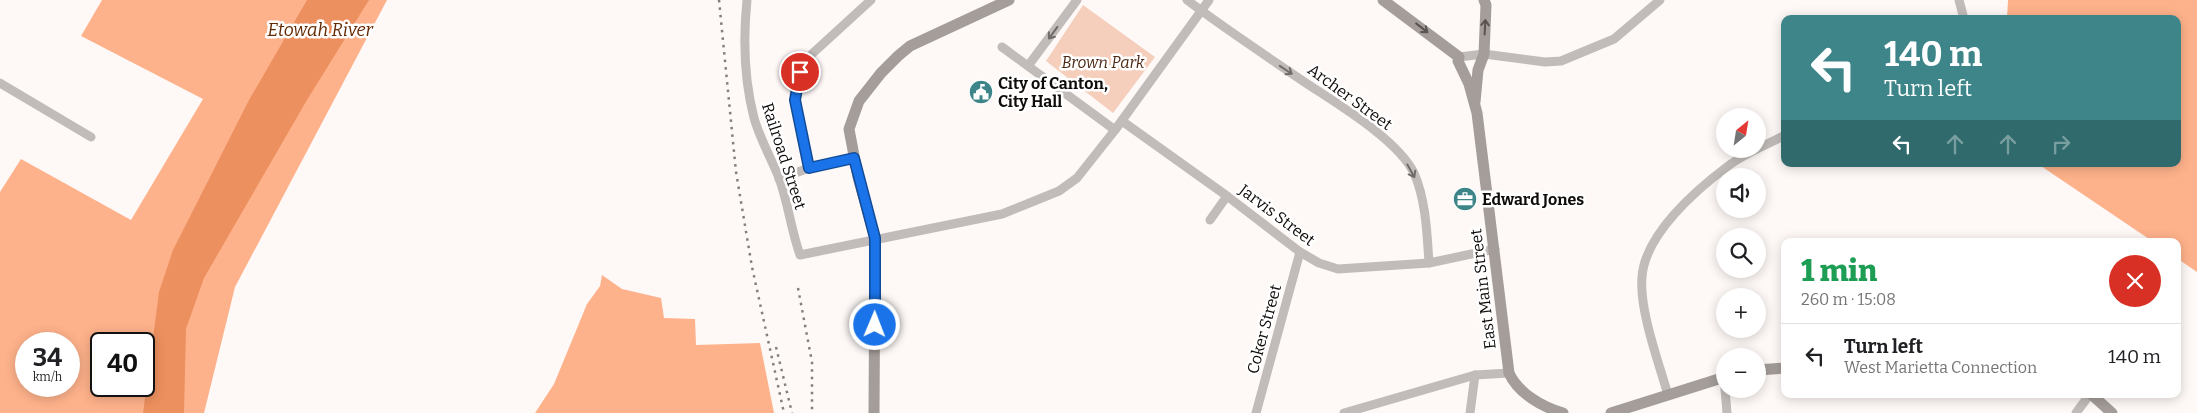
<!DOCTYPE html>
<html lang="en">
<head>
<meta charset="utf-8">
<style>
	:root { --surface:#fff; --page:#f2f2f2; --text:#202124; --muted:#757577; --line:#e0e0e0 }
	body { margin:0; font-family:Bitter,serif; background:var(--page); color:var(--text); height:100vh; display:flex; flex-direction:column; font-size:19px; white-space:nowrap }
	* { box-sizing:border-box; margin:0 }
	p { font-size:16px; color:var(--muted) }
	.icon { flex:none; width:28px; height:28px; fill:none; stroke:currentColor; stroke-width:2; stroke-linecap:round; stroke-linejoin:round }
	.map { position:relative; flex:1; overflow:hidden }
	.drawer { position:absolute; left:1781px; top:238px; width:400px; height:160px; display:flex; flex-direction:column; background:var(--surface); border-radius:10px; box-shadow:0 2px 12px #0003 }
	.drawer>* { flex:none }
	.banner { position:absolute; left:1781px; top:15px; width:400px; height:152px; border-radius:10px; box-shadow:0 2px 12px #0003; background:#3d8588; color:#fff; overflow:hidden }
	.needle { width:32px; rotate:30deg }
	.tools { position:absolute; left:1716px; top:108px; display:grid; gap:10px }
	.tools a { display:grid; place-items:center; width:50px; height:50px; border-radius:50%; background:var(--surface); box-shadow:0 2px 12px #0003; font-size:25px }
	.speed { position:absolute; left:15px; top:332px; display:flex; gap:10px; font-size:25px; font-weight:700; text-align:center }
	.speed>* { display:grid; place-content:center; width:65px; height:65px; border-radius:50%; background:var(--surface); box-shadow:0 2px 12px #0003; line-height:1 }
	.speed small { font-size:12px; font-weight:400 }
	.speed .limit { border:2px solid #111; border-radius:8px; background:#fff; color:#111 }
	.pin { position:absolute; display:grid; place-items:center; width:42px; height:42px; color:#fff; margin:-21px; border:2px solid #fff; border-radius:50%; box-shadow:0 1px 5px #0007 }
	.me { position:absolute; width:55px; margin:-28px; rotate:1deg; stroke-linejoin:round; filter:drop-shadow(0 0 4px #0008) }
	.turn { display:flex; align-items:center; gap:18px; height:105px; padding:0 20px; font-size:22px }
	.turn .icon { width:65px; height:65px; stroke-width:2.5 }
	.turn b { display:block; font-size:35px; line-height:42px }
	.lanes { display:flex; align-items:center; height:48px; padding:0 20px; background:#0003; justify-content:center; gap:25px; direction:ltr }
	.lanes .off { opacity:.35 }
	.round { display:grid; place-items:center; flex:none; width:52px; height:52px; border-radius:26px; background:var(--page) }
	.summary { display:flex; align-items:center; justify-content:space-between; height:85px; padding:0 20px }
	h1 { font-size:30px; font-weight:800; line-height:38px; color:#1e9e55 }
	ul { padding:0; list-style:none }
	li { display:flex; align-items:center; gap:15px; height:65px; padding:0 20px; border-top:1px solid var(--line) }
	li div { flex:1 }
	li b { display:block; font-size:19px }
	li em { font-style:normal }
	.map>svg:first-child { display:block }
	.green { fill:#f5cfbb }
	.forest { fill:#feb28b; fill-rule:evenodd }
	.water { fill:#ed905f }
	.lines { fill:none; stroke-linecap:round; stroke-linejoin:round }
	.street { stroke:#c1bcb9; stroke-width:9 }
	.secondary { stroke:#a49d99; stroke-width:11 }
	.rail { stroke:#837f7d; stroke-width:2.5; stroke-dasharray:2.5 5; stroke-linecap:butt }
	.oneway { stroke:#595451 }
	.oneway2 { stroke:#706c6a }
	.route-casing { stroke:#114b97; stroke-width:12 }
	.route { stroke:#1a73e8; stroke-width:9 }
	.labels { text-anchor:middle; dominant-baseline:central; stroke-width:5; stroke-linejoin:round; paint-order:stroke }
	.park-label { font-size:16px; font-style:italic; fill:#4e2915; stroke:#fff }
	.poi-label { font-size:16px; font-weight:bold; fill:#0e0b09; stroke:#fff; text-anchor:start }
	.street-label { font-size:16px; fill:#0e0b09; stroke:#fff }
	.water-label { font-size:18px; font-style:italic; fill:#632901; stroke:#fff }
</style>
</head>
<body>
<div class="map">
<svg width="2197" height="413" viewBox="0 0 2197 413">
	<rect width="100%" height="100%" fill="#fef9f7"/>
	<path class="green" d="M1083,5L1155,57L1113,113L1046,61Z"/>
	<g class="forest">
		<path d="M102,0H387L235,287L204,413H0V192L21,159L131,220L203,99L81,36ZM26,344H69V386H26ZM101,344H144V386H101Z"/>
		<path d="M2008,0H2197V272L2178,259V241H2152L2038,164H2178V19H2007Z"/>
		<path d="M602,275L622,289L661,298L664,318L695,319L696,345L760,343L774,413H535L554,384L587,304L600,286Z"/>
	</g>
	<path class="water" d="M307,0H369L307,100L204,278L186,329L184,413H143L159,292L173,250L249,100Z"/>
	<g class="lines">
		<g class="street">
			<path d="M747,0C743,39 744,79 754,118C760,139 771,158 779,178C788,202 791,230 800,255L1002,214L1059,191L1077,178L1115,130L1209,0"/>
			<path d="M1187,0C1224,28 1262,53 1300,79C1332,101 1397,138 1414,173C1426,200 1427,234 1429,263"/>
			<path d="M1959,0L1964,19"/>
			<path d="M1002,47L1115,130"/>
			<path d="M1459,57L1484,54L1545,62L1561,61L1614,39L1660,0"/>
			<path d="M1028,66L1077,0"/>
			<path d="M0,83L91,137"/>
			<path d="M1122,121L1227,196L1300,252L1319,263L1338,269L1429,263L1495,249"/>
			<path d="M809,168L795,100L800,72L804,63L813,53L871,0"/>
			<path d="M779,179L809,168L854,159"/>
			<path d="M1210,220L1227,196"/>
			<path d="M1724,377L1727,413"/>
			<path d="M1668,395C1659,363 1639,310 1642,277C1645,234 1696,190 1728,166C1745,153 1767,145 1785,135"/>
			<path d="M1256,413L1300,252"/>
			<path d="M1344,413L1475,375L1509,373"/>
			<path d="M1470,413L1475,375"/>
			<path d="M2076,413L2090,394"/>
		</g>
		<g class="secondary">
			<path d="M1383,0L1459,57L1458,61L1469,84L1477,113L1509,373C1518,393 1542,407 1563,413"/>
			<path d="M1475,102L1478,70L1484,54L1486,5L1484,0"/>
			<path d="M1758,370L1785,368"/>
			<path d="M2091,394L2112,413"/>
			<path d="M874,413L875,238L858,177L849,129L859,101L881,73L898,56L910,46L1009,0"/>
			<path d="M1611,413L1725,377"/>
		</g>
		<g class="rail">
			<path d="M719,0L736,172L752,267L784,413"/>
			<path d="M798,288L812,362V413"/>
			<path d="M776,347L792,413"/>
		</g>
	</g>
	<defs><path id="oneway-shaft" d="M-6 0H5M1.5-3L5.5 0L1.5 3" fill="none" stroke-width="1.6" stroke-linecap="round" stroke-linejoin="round" transform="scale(1.25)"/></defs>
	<g class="oneway">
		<use href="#oneway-shaft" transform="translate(1485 27) rotate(-87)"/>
		<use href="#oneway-shaft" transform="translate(1422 28) rotate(38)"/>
	</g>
	<g class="oneway2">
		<use href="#oneway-shaft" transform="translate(1053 33) rotate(126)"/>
		<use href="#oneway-shaft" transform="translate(1286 70) rotate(34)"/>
		<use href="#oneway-shaft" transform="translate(1411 171) rotate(61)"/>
	</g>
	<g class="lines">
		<g class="route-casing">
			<path id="route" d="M800,72L795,100L809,168L854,158L875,238V325"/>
		</g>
		<use href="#route" class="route"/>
	</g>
	<defs>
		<g id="civic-disc" transform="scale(1.25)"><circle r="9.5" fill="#3d8588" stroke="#fff"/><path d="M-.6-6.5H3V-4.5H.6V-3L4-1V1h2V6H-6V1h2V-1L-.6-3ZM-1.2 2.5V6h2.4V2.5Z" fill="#fff"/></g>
		<g id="office-disc" transform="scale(1.25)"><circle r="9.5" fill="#3d8588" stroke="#fff"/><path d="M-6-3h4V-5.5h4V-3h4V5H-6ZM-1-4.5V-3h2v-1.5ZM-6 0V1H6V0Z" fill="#fff"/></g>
	</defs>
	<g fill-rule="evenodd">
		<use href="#civic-disc" x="981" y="92"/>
		<use href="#office-disc" x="1465" y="199"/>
	</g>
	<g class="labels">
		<g class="park-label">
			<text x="1103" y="62">Brown Park</text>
		</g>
		<g class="poi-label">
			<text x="998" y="83">City of Canton,<tspan x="998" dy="18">City Hall</tspan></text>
			<text x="1482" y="199">Edward Jones</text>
		</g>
		<g class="street-label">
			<text transform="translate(1350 97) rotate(36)">Archer Street</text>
			<text transform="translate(784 156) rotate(72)">Railroad Street</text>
			<text transform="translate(1277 215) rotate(37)">Jarvis Street</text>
			<text transform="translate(1483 289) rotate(-97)">East Main Street</text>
			<text transform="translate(1264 329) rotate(-75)">Coker Street</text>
		</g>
		<g class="water-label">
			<text x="320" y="30">Etowah River</text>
		</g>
	</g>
</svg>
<div class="tools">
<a><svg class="needle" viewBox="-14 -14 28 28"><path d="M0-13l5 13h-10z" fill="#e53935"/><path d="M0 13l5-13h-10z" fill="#757577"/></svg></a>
<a><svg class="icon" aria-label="sound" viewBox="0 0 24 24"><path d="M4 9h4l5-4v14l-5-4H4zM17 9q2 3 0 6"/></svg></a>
<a><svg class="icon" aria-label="search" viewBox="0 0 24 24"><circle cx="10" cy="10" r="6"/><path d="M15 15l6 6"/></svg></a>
<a>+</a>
<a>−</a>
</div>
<div class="speed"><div>34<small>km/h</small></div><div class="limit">40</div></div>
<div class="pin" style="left:800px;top:72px;background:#d93025"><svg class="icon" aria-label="arrive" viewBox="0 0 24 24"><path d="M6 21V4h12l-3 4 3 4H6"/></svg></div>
<svg class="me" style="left:875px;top:325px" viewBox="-20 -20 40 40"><circle r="17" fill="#1a73e8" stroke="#fff" stroke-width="3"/><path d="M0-11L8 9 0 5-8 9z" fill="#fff"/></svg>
<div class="banner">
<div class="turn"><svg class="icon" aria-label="left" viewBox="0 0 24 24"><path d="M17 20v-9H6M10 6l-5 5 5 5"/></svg><div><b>140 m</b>Turn left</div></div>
<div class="lanes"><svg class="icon" aria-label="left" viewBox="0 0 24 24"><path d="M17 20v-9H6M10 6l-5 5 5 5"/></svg><svg class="icon off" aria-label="ahead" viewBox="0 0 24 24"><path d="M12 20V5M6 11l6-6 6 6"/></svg><svg class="icon off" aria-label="ahead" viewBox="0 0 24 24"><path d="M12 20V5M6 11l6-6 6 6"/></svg><svg class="icon off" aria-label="right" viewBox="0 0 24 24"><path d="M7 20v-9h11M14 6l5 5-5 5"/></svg></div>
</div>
<section class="drawer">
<div class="summary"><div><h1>1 min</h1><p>260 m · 15:08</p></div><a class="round" style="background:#d93025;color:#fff"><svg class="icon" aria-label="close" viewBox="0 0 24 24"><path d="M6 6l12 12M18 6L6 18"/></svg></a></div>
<ul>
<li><svg class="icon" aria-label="left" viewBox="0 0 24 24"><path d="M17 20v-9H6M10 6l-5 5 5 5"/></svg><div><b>Turn left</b><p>West Marietta Connection</p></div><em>140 m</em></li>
</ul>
</section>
</div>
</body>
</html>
